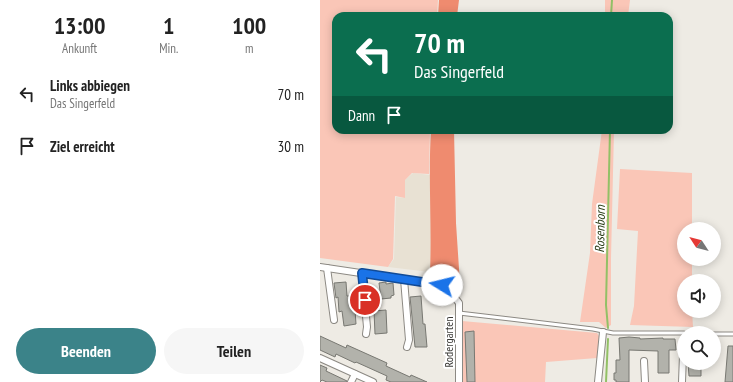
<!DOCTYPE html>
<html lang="de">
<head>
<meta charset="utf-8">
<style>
	:root { --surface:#fff; --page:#f6f6f6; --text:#222; --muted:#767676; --accent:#3b8389 }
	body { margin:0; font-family:"PT Sans Narrow",sans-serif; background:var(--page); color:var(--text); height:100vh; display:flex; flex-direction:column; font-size:15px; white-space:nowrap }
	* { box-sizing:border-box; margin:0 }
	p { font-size:13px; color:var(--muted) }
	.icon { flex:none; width:22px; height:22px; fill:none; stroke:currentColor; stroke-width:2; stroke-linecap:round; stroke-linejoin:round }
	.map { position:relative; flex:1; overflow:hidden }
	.panel { display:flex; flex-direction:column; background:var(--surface); width:320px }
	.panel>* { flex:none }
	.guide { position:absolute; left:12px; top:12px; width:341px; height:122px; border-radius:12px; box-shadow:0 2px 10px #0003; background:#0b6e4f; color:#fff; overflow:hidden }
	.needle { width:26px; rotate:306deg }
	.buttons { position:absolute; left:357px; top:222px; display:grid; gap:8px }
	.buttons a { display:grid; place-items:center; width:44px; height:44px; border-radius:50%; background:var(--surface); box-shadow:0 2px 10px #0003; font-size:20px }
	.pin { position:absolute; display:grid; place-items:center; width:34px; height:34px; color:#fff; margin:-17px; border:2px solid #fff; border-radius:50%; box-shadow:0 1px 4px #0007 }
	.me { position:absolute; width:44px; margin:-22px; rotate:279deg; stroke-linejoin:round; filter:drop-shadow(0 0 3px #0008) }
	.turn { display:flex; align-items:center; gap:14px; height:84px; padding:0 16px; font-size:18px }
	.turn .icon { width:52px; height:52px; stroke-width:2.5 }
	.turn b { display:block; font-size:28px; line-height:34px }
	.then { display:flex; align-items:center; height:38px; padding:0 16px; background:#0003; gap:8px; font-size:15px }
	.eta { display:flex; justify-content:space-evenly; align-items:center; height:68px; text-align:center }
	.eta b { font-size:24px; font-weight:800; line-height:28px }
	.cta { display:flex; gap:8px; margin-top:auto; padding:8px 16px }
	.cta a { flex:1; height:46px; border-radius:24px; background:var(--accent); color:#fff; font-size:16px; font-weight:800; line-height:46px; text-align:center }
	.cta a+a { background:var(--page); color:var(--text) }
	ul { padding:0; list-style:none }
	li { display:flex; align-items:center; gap:12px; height:52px; padding:0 16px }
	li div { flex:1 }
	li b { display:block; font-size:15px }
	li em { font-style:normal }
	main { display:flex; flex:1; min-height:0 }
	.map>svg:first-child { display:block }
	.built { fill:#e8e1d3 }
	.green { fill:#fac6b7 }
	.forest { fill:#ef8b6f }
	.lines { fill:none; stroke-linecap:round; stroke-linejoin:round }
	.stream { stroke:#92c066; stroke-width:2 }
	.building { fill:#b2b2ab; stroke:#787872 }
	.lane-casing { stroke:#8c8983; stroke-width:5 }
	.street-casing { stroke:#8c8983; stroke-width:8 }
	.lane { stroke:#fff; stroke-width:3 }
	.street { stroke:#fff; stroke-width:6 }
	.route-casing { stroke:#114b97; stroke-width:10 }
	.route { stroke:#1a73e8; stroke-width:7 }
	.labels { text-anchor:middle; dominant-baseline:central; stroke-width:4; stroke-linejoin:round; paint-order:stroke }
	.street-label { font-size:12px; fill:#3d3c39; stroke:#fff }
	.water-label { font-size:13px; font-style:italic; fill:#293b16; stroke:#fff }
</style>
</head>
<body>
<main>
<section class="panel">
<div class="eta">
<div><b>13:00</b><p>Ankunft</p></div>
<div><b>1</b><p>Min.</p></div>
<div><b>100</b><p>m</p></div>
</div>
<ul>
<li><svg class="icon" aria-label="left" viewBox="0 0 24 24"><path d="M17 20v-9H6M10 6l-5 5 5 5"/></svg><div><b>Links abbiegen</b><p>Das Singerfeld</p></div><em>70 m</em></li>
<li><svg class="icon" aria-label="arrive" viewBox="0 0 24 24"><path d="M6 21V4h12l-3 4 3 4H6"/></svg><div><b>Ziel erreicht</b></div><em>30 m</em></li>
</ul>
<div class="cta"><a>Beenden</a><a>Teilen</a></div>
</section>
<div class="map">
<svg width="413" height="382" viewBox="0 0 413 382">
	<rect width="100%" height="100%" fill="#eeebe4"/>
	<path class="built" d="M93,173L110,175L112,245L110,272L68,267L74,259L76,197L85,198V180Z"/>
	<g class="green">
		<path d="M0,0H118L117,16H16V130H110L109,174L92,173L85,180V198L75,196L73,259L68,267L0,258Z"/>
		<path d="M285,0H310L308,16H285Z"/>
		<path d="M282,130H294L291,258V325L286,328L279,322H260L270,253L272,204Z"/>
		<path d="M300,169L372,173V229H364V259H372V281H364V311H372L373,327L310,325L314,306L318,231L297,229Z"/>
		<path d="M142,321L277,333L279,336L277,358L226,362L225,382H142Z"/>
	</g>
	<g class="forest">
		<path d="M119,0H139L137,16H118Z"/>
		<path d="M111,130H134L136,223L140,284L138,289L110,272C112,225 108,177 111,130Z"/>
	</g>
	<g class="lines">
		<g class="stream">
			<path d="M291,16L292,0"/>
			<path d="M288,328L286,305L290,130"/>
			<path d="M286,382L288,339"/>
		</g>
	</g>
	<g class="building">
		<path d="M26,282L27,296H30L32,310H35L36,324L24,326L22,311L19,312L18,297L16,298L14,283Z"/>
		<path d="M66,282V284L73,283L74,295L71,296V298L61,299L59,283Z"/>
		<path d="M101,296L103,324H105L107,347H95L90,297Z"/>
		<path d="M66,310L67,333L55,334L54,311Z"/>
		<path d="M154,331L155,382H147L145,332Z"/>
		<path d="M0,336L26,348L27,345L67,363L66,366L90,377L91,375L107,382H71L66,380L67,376L36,362L35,363L16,354L15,357L0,350Z"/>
		<path d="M309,337L320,338V339L343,338V339H355L356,350H349V373H338V351L309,350V382H296V380H294V373H296V360H300L299,338Z"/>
		<path d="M408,346H413V382H405Z"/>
		<path d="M368,363H381V376H369Z"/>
		<path d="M0,365L7,368L6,371L27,381V382H7L2,380L0,382Z"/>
	</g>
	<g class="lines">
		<g class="lane-casing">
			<g id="lane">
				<path d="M139,313L273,329L293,333H364"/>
				<path d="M394,334H413"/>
			</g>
		</g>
		<g class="street-casing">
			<g id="street">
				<path d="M0,267L121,285L129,290L139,303V382"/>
				<path d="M7,268L14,320"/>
				<path d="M42,273L47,327L46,334"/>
				<path d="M84,279L89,340L87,347"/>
				<path d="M0,358L53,382"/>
				<path d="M324,361L325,382"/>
				<path d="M31,382L35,374"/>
				<path d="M278,382L283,332"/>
				<path d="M362,382L363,355"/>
			</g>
		</g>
		<use href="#lane" class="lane"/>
		<use href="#street" class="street"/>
	</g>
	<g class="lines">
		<g class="route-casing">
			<path id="route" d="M45,300L42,273L122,285"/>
		</g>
		<use href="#route" class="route"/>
	</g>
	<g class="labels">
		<g class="street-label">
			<text transform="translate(128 342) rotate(-90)">Rodergarten</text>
		</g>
		<g class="water-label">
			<text transform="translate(280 229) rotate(-89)">Rosenborn</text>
		</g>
	</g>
</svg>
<div class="buttons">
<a><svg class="needle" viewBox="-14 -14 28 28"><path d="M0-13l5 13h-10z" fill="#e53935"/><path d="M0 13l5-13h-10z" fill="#767676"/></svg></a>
<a><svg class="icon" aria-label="sound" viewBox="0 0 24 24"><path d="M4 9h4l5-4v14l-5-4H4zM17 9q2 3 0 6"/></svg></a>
<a><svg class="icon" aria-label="search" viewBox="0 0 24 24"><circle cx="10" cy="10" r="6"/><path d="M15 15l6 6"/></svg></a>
</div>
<div class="pin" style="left:45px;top:300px;background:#d93025"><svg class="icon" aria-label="arrive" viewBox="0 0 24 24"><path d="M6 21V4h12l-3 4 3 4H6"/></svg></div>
<svg class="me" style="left:122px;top:285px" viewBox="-20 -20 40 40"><circle r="19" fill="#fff"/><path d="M0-13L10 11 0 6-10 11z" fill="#1a73e8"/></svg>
<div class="guide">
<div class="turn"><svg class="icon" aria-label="left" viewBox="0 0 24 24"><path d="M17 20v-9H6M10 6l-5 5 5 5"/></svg><div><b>70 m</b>Das Singerfeld</div></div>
<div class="then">Dann<svg class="icon" aria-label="arrive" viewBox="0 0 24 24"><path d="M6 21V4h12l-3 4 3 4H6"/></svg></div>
</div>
</div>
</main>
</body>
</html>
